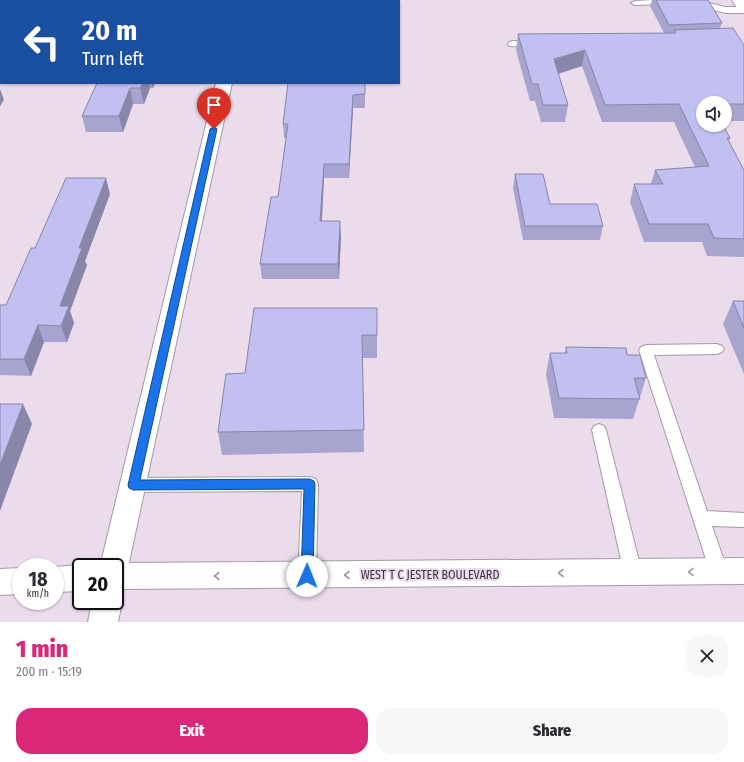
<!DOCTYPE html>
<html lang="en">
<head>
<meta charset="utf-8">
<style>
	:root { --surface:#fff; --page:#f7f7f7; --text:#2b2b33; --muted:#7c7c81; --accent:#db2777 }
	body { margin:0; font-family:"Fira Sans Condensed",sans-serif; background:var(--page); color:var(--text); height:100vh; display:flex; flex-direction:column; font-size:15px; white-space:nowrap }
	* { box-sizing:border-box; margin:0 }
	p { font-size:13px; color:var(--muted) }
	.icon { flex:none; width:22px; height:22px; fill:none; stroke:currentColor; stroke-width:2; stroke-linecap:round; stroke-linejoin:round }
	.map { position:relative; height:622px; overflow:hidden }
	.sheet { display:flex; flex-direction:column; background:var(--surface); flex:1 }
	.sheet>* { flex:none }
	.guide { position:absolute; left:0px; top:0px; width:400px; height:84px; box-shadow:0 1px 3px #0004; background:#1a4fa0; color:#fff; overflow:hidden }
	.controls { position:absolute; left:696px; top:96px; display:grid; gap:8px }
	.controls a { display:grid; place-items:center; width:36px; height:36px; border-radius:50%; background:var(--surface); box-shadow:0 1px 3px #0004; font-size:20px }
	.speed { position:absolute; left:12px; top:558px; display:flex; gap:8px; font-size:20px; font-weight:700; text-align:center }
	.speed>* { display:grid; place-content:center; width:52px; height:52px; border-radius:50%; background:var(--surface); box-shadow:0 1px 3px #0004; line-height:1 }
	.speed small { font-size:10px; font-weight:400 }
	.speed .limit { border:2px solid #111; border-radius:6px; background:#fff; color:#111 }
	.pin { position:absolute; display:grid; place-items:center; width:34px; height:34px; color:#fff; margin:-41px -17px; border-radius:50% 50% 50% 0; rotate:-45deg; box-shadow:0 0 4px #0007 }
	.pin .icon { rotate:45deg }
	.me { position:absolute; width:44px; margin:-22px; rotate:1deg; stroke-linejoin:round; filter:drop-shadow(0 0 3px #0008) }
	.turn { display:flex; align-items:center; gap:14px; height:84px; padding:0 16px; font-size:18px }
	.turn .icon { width:52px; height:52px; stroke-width:2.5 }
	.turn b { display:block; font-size:28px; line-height:34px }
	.round { display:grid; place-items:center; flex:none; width:42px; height:42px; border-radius:16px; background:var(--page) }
	.overview { display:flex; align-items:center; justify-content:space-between; height:68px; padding:0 16px }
	h1 { font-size:24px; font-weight:800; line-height:30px; color:var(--accent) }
	.button { display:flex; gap:8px; margin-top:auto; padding:8px 16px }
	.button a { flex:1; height:46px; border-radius:16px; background:var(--accent); color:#fff; font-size:16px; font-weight:800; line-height:46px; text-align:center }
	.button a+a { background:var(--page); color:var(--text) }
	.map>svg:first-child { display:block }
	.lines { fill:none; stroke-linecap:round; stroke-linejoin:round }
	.service-casing { stroke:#a699a8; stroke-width:2 }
	.minor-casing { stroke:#a699a8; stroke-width:2 }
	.tertiary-casing { stroke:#a699a8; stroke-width:2 }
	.secondary-casing { stroke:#a699a8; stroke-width:2 }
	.service { fill:#fff; fill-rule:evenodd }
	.minor { fill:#fff; fill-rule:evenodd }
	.tertiary { fill:#fff; fill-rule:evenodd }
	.secondary { fill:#fff; fill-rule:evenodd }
	.wall { fill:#a7a5cf }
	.shaded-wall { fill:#8886a9 }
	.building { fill:#c2c0f1; stroke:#8886a9 }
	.oneway { stroke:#9d9a9d }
	.route { fill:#1a73e8; stroke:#114b97 }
	.labels { text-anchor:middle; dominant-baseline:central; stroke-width:4; stroke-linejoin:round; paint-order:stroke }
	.near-street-label { font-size:12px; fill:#3b353b; stroke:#eadceb }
</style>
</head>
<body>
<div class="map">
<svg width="744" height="622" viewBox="0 0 744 622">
	<rect width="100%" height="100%" fill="#eadceb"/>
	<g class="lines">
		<g class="service-casing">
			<g id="service">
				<path d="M653,0H671L673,2L669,4L635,5L631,3L635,1Z"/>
				<path d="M692,0H697L725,7H744V13H725L692,4L691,2Z"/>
				<path d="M512,41H534L538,44L534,47L509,46L508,44L509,42Z"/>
				<path d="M717,344L722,346L724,349L722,352L717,354L654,355L707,511L744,513V527L712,526L728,572L725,577L719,580L713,577L710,572L639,350L641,347L646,345Z"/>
				<path d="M599,424L604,426L606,430L642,573L639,578L633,581L627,578L624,573L592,430L594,426Z"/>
				<path d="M310,477L316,479L318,484L316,576L313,582L307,584L301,582L298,576L302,491L133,492L127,490L125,485L127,480L133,478Z"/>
			</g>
		</g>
		<g class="minor-casing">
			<g id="minor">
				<rect x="236" y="0" width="14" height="1"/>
				<path d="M216,83H232L128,567L124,576L115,580V567H100Z"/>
				<path d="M115,590L117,591L122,601L118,622H88L92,601H115Z"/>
			</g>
		</g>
		<g class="tertiary-casing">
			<path id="tertiary" d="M732,0H744V12L739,11Z"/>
		</g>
		<g class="secondary-casing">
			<g id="secondary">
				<path d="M744,558V584L115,589V567H105L115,563Z"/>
				<path d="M81,565L87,567H81V591L55,592V567H52Z"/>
				<path d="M21,568V594L0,595V569Z"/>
			</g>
		</g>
		<use href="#service" class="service"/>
		<use href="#minor" class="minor"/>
		<use href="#tertiary" class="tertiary"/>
		<use href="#secondary" class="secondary"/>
	</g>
	<g class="wall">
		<path d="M0,0L1,1V48H0Z"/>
		<rect x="297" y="0" width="44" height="1"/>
		<path d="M652,0H708L722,23L720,28L744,45V121H725V103H703L730,138L729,141L744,170V257L707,256L702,242H644L630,202L634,184H651L655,170L695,167L674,122H602L582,66L558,74L568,105L565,122H541L535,101H530L516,50L518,34L664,33L650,6Z"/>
		<path d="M97,83H155L153,88H150L144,104H133L123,132H86L82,116Z"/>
		<path d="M365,83V108H353L349,178H324L322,221L341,236L339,279H262L260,264L278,197L286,138H284L283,124Z"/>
		<path d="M515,174L550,204L603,226L600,240H523L513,188Z"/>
		<path d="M110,194L85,261L87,265L70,311L74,323L67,342H44L31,376L0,375V305H6L35,248Z"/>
		<path d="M733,301H744V374L723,324Z"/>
		<path d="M377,308V358H362L364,452L222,455L218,432L245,373Z"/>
		<path d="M566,347L627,355L646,378L633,419L554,418L546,374L550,353H565Z"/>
	</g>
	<g class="shaded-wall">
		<path d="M41,0H51L50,1H40Z"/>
		<path d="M192,0H198V1H191Z"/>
		<path d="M585,50L582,66L551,76L554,59Z"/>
		<path d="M143,83H149L150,88L144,104L140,88Z"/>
		<path d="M152,83H155L153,88Z"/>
		<path d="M130,88L133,104L123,132L119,116Z"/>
		<path d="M0,89L4,100L0,106Z"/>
		<path d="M353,95V108L349,178V164Z"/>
		<path d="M324,164V178L321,235L320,221Z"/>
		<path d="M106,178L110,194L85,261L87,265L70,311L74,323L67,342L61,326L60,306L79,248Z"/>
		<path d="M340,221L341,236L339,279L338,264Z"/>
		<path d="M38,325L44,342L31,376L24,359Z"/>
		<path d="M23,404L32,424L0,511V465Z"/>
	</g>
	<g class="building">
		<path d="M0,0H41L40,1H1V36H0Z"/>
		<path d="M134,0H192L191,1H134Z"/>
		<rect x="297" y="0" width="32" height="1"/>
		<path d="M656,0H708L722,23L669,25Z"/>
		<path d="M733,28L744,45V104H725V103H703V125H723L730,138H727L744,170V239L714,238L708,224H649L634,184H663L655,170L709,166L679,104L605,105L585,50L554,59L568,105H543L538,84H532L518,34L676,33L674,30Z"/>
		<path d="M97,83H143L140,88H130L119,116H82Z"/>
		<path d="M288,83H365V94L353,95L349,164H324L320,221H340L338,264H260L271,197H278L288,124H283Z"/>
		<path d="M515,174H543L550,204H597L603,226H525Z"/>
		<path d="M66,178H106L79,248H82L60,306H69L61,326L38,325L24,359H0V305H6L31,248H35Z"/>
		<path d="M733,301H744V328Z"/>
		<path d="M254,308H377V335H362L364,430L218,432L226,374L245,373Z"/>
		<path d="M566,347L626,348L627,355H640L646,378H634L640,399L559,398L550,353H567Z"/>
		<path d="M0,404H23L0,465Z"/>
	</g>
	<defs><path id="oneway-chevron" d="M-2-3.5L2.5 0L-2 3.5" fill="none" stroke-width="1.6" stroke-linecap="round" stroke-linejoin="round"/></defs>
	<g class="oneway">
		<use href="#oneway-chevron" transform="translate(691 572) rotate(179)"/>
		<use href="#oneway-chevron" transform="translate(561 573) rotate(180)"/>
		<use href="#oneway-chevron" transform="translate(347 575) rotate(180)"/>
		<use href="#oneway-chevron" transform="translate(217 576) rotate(180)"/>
	</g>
	<path class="route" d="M214,127L217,129L140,480L310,479L314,481L315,484L313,576L311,579L307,581L303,579L301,576L304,489L133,490L129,488L128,485L210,129Z"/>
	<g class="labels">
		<g class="near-street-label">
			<text x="430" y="575">WEST T C JESTER BOULEVARD</text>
		</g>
	</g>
</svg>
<div class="controls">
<a><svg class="icon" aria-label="sound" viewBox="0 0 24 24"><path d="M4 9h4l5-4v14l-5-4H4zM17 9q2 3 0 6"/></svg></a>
</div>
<div class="speed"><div>18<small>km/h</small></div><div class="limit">20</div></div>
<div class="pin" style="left:214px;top:129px;background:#d93025"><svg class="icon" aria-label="arrive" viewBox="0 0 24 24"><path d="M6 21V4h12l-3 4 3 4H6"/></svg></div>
<svg class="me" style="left:307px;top:576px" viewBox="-20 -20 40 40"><circle r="19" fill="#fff"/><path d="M0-13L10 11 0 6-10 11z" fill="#1a73e8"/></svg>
<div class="guide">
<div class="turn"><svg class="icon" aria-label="left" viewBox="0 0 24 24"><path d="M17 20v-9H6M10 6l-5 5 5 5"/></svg><div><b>20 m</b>Turn left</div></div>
</div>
</div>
<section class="sheet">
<div class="overview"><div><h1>1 min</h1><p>200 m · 15:19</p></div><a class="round"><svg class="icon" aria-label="close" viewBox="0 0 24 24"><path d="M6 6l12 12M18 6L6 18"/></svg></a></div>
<div class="button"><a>Exit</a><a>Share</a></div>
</section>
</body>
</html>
